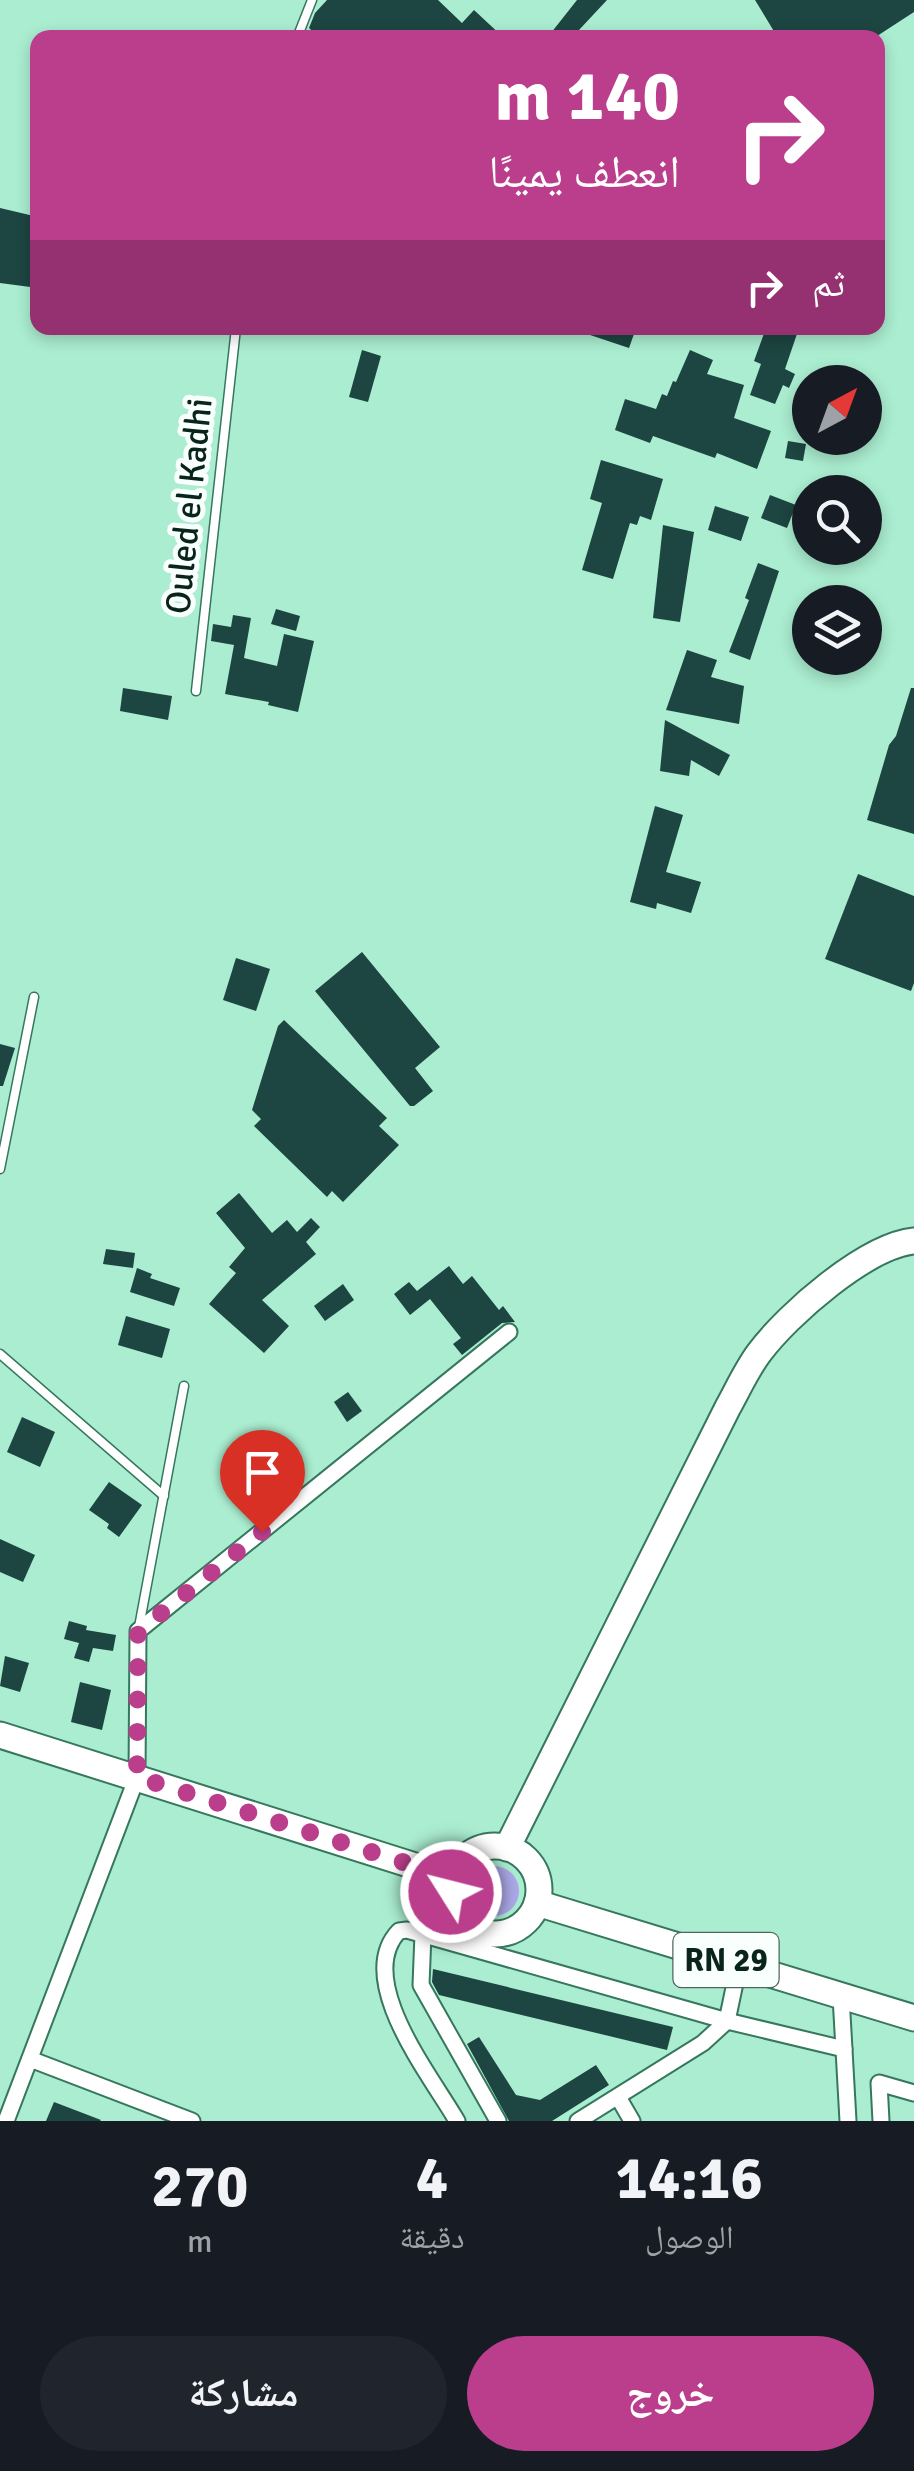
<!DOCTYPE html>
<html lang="ar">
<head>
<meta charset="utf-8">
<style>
	:root { --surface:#171b24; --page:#20242c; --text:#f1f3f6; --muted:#9ea1a6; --accent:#bb3e8c }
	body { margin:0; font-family:Signika,"Noto Naskh Arabic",sans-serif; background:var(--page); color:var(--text); direction:rtl; height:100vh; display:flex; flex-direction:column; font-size:38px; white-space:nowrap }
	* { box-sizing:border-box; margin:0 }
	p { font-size:32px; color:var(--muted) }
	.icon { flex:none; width:55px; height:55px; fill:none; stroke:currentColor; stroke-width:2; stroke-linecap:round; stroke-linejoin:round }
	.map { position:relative; height:2121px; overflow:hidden; direction:ltr }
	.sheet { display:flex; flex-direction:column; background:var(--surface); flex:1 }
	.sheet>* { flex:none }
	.hud { position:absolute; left:30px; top:30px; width:855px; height:305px; border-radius:20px; box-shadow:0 5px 15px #0003; direction:rtl; background:#bb3e8c; color:#fff; overflow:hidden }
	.needle { width:65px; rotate:41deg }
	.buttons { position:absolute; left:792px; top:365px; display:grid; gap:20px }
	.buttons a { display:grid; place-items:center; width:90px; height:90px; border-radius:50%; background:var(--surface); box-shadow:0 5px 15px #0003; font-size:50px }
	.pin { position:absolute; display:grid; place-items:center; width:85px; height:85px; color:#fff; margin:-102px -42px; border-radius:50% 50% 50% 0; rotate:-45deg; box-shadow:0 0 10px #0007 }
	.pin .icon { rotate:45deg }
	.me { position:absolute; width:110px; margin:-55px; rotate:306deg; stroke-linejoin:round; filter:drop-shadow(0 0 8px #0008) }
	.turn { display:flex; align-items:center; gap:35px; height:210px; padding:0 40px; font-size:45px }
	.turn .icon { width:130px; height:130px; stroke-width:2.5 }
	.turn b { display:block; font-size:70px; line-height:85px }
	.then { display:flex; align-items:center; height:95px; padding:0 40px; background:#0003; gap:20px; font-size:38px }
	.eta { display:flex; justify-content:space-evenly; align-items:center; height:170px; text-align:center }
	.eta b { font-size:60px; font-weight:700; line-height:70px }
	.primary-button { display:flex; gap:20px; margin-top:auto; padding:20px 40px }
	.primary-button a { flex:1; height:115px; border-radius:60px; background:var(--accent); color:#fff; font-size:40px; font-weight:700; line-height:115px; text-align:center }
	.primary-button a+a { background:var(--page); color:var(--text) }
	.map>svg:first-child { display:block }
	.green { fill:#aba8e8 }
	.building { fill:#1d4541 }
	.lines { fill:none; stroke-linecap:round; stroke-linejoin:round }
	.lane-casing { stroke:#36775e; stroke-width:11 }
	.street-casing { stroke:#36775e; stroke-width:19 }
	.primary-casing { stroke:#36775e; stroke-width:29 }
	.lane { stroke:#fff; stroke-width:8 }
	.street { stroke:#fff; stroke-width:15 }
	.primary { stroke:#fff; stroke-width:25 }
	.route { stroke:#bb3e8c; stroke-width:18; stroke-dasharray:0 32.4 }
	.labels { text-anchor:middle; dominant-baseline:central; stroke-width:10; stroke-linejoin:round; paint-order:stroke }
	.shield { fill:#f9fffc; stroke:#51665e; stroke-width:2.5 }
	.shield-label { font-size:32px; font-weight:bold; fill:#09241a }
	.street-label { font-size:35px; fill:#09241a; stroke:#f9fffc }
</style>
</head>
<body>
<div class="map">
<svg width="914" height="2121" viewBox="0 0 914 2121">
	<rect width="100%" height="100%" fill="#aaedd0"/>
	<circle class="green" cx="494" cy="1891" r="25"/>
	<g class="building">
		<path d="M327,0H438L462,23L474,10L504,38H320L309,28L315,13Z"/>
		<path d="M577,0H607L579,30L589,38H547Z"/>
		<path d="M755,0H914V12L874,38H778Z"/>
		<path d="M0,208L38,217V288L0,283Z"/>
		<path d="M575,328H613L634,334L629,348L575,330Z"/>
		<path d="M766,328H799L785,369L795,374L789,388L783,385L775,404L750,395L761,364L754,361Z"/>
		<path d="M362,350L381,356L368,402L349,397Z"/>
		<path d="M690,350L713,360L707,374L744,385L734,418L771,431L757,469L717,453L715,458L653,436L650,443L615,430L625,399L656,409L662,394L667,396L673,381L676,382Z"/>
		<path d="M788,441L806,444L803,461L785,458Z"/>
		<path d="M601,460L663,479L651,520L640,516L637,525L630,523L613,579L582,570L602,503L590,499Z"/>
		<path d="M770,495L796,505L787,528L761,518Z"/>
		<path d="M715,506L749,517L741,541L708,530Z"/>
		<path d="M663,525L694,532L680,622L653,618Z"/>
		<path d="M758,563L779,571L750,660L729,652L749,600L745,598Z"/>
		<path d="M276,609L300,616L296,631L271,624Z"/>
		<path d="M233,615L251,618L244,658L277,666L284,634L314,641L298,712L268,705L269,702L225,694L234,645L211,641L213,624L231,627Z"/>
		<path d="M687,650L717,660L711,677L744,686L739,724L666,710Z"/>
		<path d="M123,688L172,696L168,720L120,711Z"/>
		<path d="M911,688H914V834L867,820L889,745L896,736Z"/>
		<path d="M665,720L730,755L719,776L691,760L689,776L660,771Z"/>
		<path d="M655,806L683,815L666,872L701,882L691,913L657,903L656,909L630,902Z"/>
		<path d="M858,874L914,896V983L911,991L825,959Z"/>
		<path d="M362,952L440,1047L415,1068L433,1091L414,1106H410L315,991Z"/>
		<path d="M236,958L270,969L256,1011L223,1000Z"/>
		<path d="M284,1020L387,1118L379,1126L399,1145L343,1202L332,1191L327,1197L254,1126L261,1119L252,1110L278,1026Z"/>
		<path d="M0,1044L15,1048L3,1086H0Z"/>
		<path d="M239,1193L272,1233L287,1220L297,1232L311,1218L320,1227L306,1242L316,1254L262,1300L289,1326L264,1353L209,1304L236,1273L229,1267L245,1248L216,1213Z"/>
		<path d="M106,1249L135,1253L133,1268L103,1264Z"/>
		<path d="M449,1266L463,1284L472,1276L499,1310L503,1306L515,1322L502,1323L462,1355L453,1344L461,1338L430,1299L410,1315L394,1294L409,1282L417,1291Z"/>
		<path d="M137,1268L152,1274L150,1278L180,1288L174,1306L130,1292Z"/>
		<path d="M343,1284L354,1300L325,1321L314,1306Z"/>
		<path d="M126,1316L170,1329L162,1358L118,1345Z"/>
		<path d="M348,1392L362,1411L347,1422L334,1402Z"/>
		<path d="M22,1417L55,1432L40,1467L7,1452Z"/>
		<path d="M109,1482L142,1505L119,1537L107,1528L109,1524L89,1510Z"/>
		<path d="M0,1539L35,1555L23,1582L0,1572Z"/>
		<path d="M69,1621L87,1626L86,1630L116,1635L113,1651L93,1648L89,1662L74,1658L79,1643L64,1639Z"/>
		<path d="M5,1656L29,1663L20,1692L0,1686Z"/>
		<path d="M80,1682L111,1690L102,1730L71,1722Z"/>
		<path d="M433,1969L673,2027L667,2050L439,1995L432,1982Z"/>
		<path d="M479,2037L516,2095L540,2100L596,2065L609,2085L552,2121H509L467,2044Z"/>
		<path d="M54,2102L101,2120L100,2121H46Z"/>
	</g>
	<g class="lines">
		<g class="lane-casing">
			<g id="lane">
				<path d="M297,38L312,0"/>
				<path d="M196,691L236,328"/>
				<path d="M0,1169L34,997"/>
				<path d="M0,1354L164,1496"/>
				<path d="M139,1627L184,1386"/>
			</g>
		</g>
		<g class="street-casing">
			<g id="street">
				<path d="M423,1934L421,1985L498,2121"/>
				<path d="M841,1996L848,2121"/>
				<path d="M30,2059L192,2121"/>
				<path d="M618,2097L632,2121"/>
				<path d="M6,2121L137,1777L138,1631L509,1332"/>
				<path d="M457,2121C431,2076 353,1979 399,1931L407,1930L727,2021L844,2049"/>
				<path d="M578,2121L703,2043L727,2021L739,1964"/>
				<path d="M881,2121L879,2083L914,2093"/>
			</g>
		</g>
		<g class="primary-casing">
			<g id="primary">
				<path d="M0,1735L453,1878"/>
				<circle cx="495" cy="1890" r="44"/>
				<path d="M507,1848L728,1407C738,1389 747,1369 759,1353C788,1314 866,1246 914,1241"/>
				<path d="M537,1903L914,2018"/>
			</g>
		</g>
		<use href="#lane" class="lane"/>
		<use href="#street" class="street"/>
		<use href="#primary" class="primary"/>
	</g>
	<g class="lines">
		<path class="route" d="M262,1532L138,1632L137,1777L453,1878L451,1892"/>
	</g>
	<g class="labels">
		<rect class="shield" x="673.5" y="1933" width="105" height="54" rx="8"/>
		<g class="shield-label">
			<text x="726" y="1960">RN 29</text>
		</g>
		<g class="street-label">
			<text transform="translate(189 506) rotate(-84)">Ouled el Kadhi</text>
		</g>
	</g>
</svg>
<div class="buttons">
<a><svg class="needle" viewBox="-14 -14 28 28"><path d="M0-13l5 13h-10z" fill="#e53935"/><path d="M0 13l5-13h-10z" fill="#9ea1a6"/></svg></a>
<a><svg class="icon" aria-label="search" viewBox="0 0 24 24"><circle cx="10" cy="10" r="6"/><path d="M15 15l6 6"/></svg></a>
<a><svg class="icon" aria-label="layers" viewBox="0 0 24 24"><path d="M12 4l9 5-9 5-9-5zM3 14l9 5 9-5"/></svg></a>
</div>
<div class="pin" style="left:262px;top:1532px;background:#d93025"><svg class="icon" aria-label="arrive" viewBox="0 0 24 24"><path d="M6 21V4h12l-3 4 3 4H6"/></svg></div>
<svg class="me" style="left:451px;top:1892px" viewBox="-20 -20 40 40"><circle r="17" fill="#bb3e8c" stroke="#fff" stroke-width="3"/><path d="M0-11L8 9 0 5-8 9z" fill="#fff"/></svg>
<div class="hud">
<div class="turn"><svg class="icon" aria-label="right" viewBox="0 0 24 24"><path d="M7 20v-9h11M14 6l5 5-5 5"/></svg><div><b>140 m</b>انعطف يمينًا</div></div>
<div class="then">ثم<svg class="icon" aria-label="right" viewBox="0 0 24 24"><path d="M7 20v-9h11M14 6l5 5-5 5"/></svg></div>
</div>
</div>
<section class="sheet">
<div class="eta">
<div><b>14:16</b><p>الوصول</p></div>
<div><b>4</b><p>دقيقة</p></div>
<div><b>270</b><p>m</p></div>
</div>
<div class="primary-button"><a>خروج</a><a>مشاركة</a></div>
</section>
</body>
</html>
